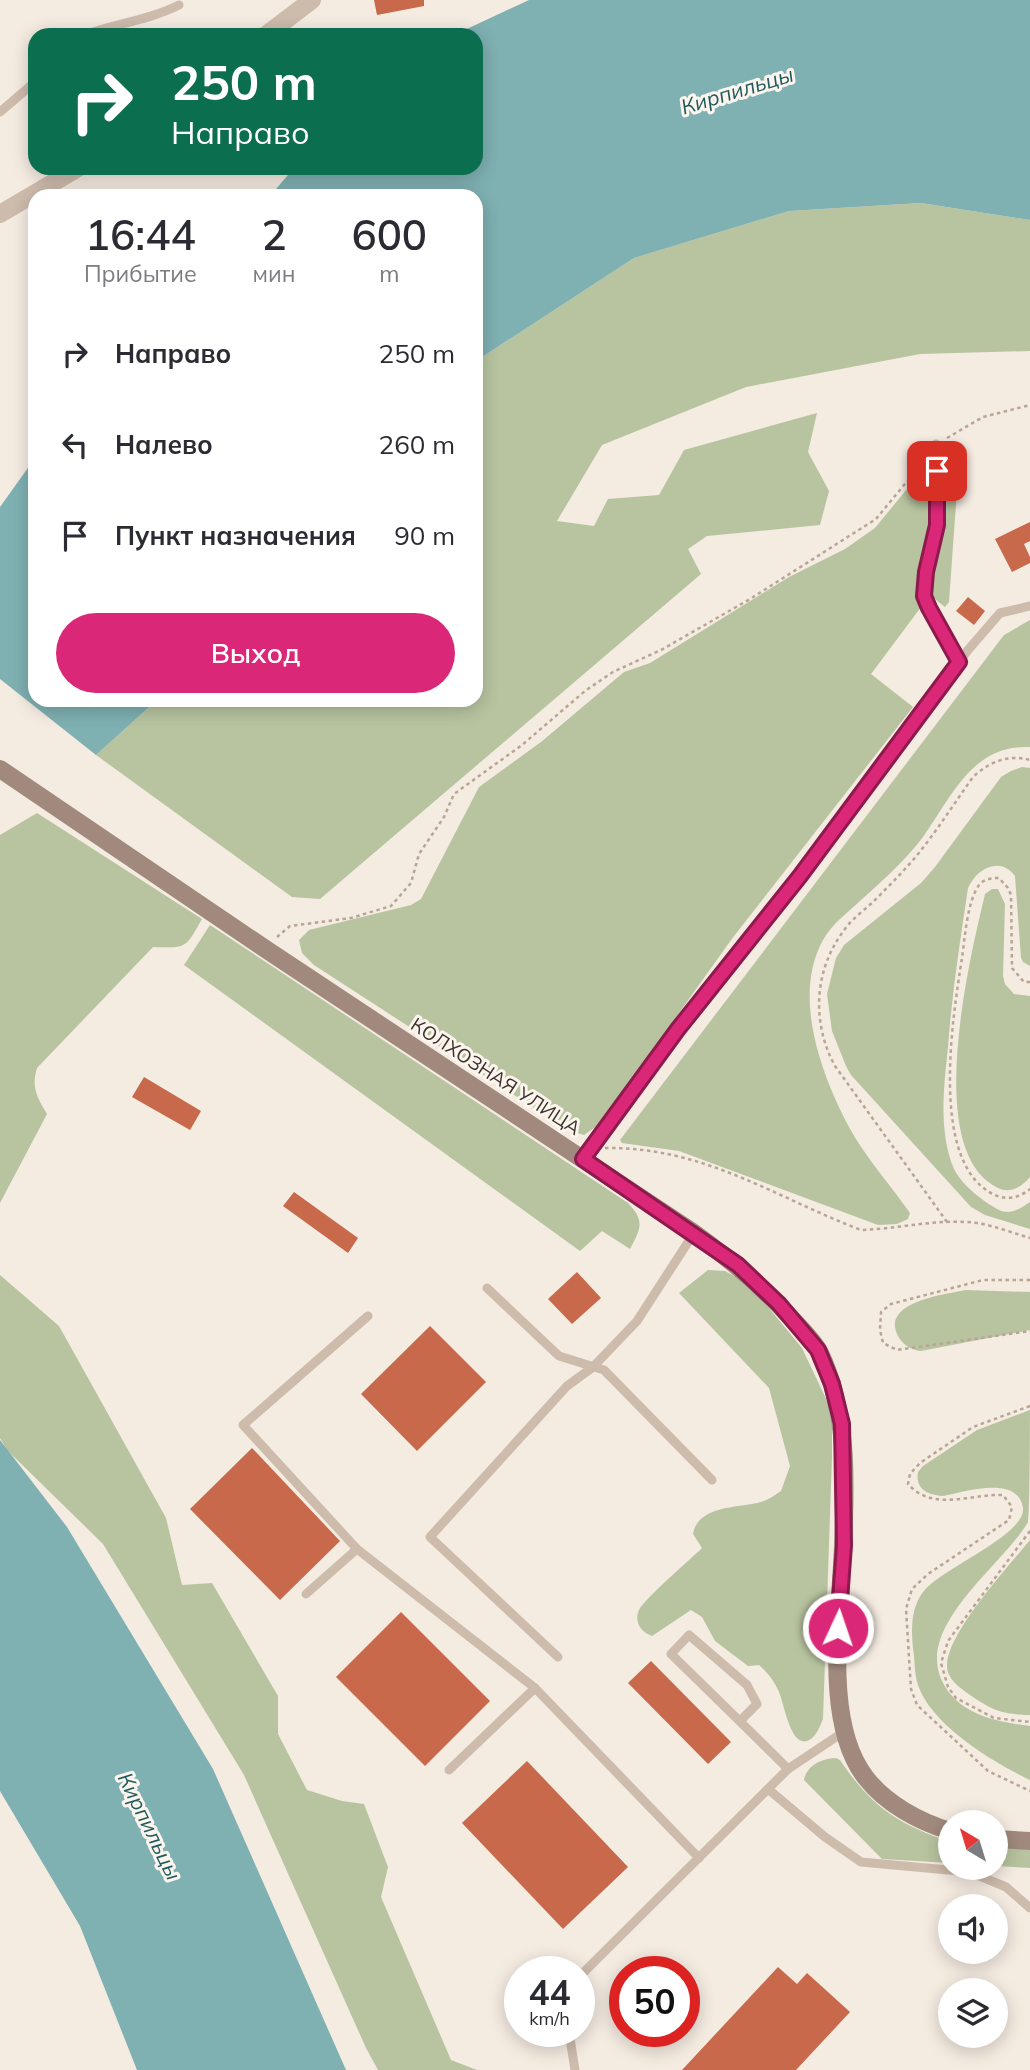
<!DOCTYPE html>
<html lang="ru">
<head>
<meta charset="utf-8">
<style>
	:root { --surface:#fff; --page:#f7f7f7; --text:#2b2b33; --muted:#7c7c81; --accent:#db2777 }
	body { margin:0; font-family:Mulish,sans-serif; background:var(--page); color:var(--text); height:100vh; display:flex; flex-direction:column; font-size:26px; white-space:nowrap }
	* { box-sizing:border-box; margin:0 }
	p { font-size:23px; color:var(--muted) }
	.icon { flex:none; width:38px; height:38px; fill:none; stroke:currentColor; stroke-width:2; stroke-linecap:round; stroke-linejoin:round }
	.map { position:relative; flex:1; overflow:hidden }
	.side { position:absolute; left:28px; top:189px; width:455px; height:518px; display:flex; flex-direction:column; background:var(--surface); border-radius:21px; box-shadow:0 4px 18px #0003 }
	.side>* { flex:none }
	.banner { position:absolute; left:28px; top:28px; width:455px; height:147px; border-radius:21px; box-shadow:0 4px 18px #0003; background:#0b6e4f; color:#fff; overflow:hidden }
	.needle { width:46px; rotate:322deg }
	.fabs { position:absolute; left:938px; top:1810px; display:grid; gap:14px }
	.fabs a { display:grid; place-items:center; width:70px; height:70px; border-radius:50%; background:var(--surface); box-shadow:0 4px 18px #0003; font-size:35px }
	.speed { position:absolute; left:504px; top:1956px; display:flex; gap:14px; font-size:35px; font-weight:700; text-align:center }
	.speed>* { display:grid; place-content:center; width:91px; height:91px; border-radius:50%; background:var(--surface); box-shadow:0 4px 18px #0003; line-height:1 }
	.speed small { font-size:18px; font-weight:400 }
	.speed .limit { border:10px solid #d22; background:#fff; color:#111 }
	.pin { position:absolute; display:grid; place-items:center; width:60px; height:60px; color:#fff; margin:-30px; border-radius:14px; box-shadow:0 4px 10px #0006 }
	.me { position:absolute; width:77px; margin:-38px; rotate:3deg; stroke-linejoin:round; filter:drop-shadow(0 0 5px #0008) }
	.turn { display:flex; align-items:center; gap:24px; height:147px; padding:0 28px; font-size:32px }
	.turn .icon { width:91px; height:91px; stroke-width:2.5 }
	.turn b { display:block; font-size:49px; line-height:60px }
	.eta { display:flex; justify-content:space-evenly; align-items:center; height:119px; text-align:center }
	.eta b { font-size:42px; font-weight:600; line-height:49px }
	.action { display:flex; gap:14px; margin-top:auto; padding:14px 28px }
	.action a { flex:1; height:80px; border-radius:42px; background:var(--accent); color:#fff; font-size:28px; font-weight:600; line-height:80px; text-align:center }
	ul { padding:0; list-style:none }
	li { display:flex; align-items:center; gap:21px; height:91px; padding:0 28px }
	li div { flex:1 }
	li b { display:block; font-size:26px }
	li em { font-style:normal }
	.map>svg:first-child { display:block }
	.green { fill:#b8c4a0 }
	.water { fill:#7fb0b2 }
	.building { fill:#c8694b }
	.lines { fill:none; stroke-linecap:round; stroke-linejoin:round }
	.path { stroke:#b9a596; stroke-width:2.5; stroke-dasharray:3.5 3.5; stroke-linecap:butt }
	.service { stroke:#cdbbac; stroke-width:9 }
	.minor { stroke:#cdbbac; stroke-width:18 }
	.secondary { stroke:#a18a7d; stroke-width:18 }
	.route-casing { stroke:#8e194d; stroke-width:18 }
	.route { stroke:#db2777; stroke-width:12 }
	.labels { text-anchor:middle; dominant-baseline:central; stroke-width:6; stroke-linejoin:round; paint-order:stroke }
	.street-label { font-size:19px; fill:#3b302b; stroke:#fbf5ee }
	.water-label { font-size:21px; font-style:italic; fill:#1f5a5e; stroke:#fbf5ee }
</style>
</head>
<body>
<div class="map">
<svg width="1030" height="2070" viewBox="0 0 1030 2070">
	<rect width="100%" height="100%" fill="#f4ebe1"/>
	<g class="green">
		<path d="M921,203L1030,220V351L920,354L746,387L602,445L557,521L594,526L608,499L659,495L684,450L817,413L808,452L829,491L820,525L707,536L688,549L701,574L320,899L292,897L96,755L157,700H476V361L634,258L789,211Z"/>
		<path d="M951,443L960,448L949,602L945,607L930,595L871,674L913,707L731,940L600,1124L584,1135L568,1130L314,965L302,953L299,940L309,930L411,905L421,899L479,787L541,742L624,672L650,663L789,577L845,549L875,528L943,445Z"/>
		<path d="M1030,620V747C973,744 952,796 923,837C906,860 881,882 860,901C847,913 832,924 823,940C792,996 821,1074 849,1127C864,1155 891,1186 910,1213L908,1219L897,1224L878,1225L679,1151L622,1143L620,1140L1004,635Z"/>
		<path d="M1022,767L1030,768V966L1023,962L1021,958L1015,876C1000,856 977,868 968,888C960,941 952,993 948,1047C944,1086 938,1131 954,1169C960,1181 972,1192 983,1200C1003,1214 1009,1217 1030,1202V1229L985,1215L971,1207L851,1075L846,1066L832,1031L827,994L836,958L844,945L921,883L935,867L1001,777L1011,771Z"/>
		<path d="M37,813L202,919C185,949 187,948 153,947L37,1068C31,1087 37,1097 47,1114L0,1203V835Z"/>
		<path d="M992,889H998L1005,904L1003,976L1005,984L1014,994L1030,996V1177C1022,1187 1010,1194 998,1188C922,1152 970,958 985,894Z"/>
		<path d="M210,925L628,1203C645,1221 641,1228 630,1249L602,1231L580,1251L184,965Z"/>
		<path d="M708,1270L725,1271L736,1277L763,1301L802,1348L828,1403L832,1427V1457L823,1719C819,1728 816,1738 807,1741C790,1746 784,1703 779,1692C775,1682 767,1672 759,1665L748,1666L715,1641L702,1617L691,1610L652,1636C640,1632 634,1621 639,1610C644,1599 691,1559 702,1548L693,1534C698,1505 739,1508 761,1502C768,1500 775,1495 781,1491L790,1466L769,1388L679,1293Z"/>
		<path d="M0,1275L59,1326L166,1518L182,1585L212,1583L278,1696V1734L307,1790L342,1801L364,1804L388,1867L381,1897L451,2060L477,2070H378L366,2048L244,1775L103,1544L7,1450L0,1438Z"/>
		<path d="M966,1290L1030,1292V1330L921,1351C911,1350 903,1345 898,1336C880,1302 946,1294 966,1290Z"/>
		<path d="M1030,1410C1030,1427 1030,1513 1028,1522C1002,1567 908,1630 946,1688C964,1716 999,1722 1030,1726V1780C994,1763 931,1725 918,1685C914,1674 915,1660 913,1648C911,1629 911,1608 923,1592C940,1569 1026,1535 1023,1508C1018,1474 964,1492 943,1496C928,1495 915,1489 918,1472L923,1466L977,1430Z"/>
		<path d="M1030,1540V1715C1001,1714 994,1711 970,1695C960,1688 947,1679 947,1666C946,1634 1009,1566 1030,1540Z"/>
		<path d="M836,1758L840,1760C872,1807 896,1823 950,1842V1863L882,1859L804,1780C807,1765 821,1759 836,1758Z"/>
		<path d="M996,1847L1030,1848V1868L996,1866Z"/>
	</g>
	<g class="water">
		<path d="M529,0H1030V220L921,203L789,211L634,258L476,361V196H270L294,168H476V35H454Z"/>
		<path d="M35,458V700H157L96,755L0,679V507Z"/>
		<path d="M0,1440L67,1527L213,1769L346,2070H137L80,1926L0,1791Z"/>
	</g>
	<g class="building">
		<path d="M374,0H424V6L377,15Z"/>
		<path d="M1030,522V541L1024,544L1030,557V563L1012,572L995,539Z"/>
		<path d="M968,597L985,611L974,625L956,611Z"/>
		<path d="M144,1077L201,1111L190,1130L132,1097Z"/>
		<path d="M294,1192L358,1238L348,1253L283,1206Z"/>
		<path d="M577,1272L601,1298L572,1324L548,1299Z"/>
		<path d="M430,1326L486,1382L417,1451L361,1394Z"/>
		<path d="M252,1448L340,1541L280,1600L190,1509Z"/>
		<path d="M401,1612L490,1701L425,1766L336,1677Z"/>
		<path d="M651,1661L731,1742L708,1764L628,1683Z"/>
		<path d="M527,1761L628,1867L563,1929L462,1823Z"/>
		<path d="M778,1967L797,1984L807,1973L850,2012L796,2070H682Z"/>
	</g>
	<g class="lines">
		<g class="path">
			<path d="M947,438L983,417L1030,405"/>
			<path d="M277,937L290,926L351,918L391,906L411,883L419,854L444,817L454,794L522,745L585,691L613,672L663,649L750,599L876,519L923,462"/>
			<path d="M1030,982H1024L1012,968L1011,895L1008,888L999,878C991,878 984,879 979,885C967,902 965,938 962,958C953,1016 928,1165 995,1195C1008,1201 1020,1197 1030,1189"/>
			<path d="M605,1148C705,1147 772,1196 861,1230C899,1229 938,1218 977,1223C995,1226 1013,1233 1030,1238"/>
			<path d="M947,1222L835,1066C811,1022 814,969 845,929C852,919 863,911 872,903C886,889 900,875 913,860C935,834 953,805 973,777C989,762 1008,754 1030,760"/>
			<path d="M1030,1280H983L891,1304L881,1312L880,1330L883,1343L897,1350L1030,1331"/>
			<path d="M1030,1406L973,1427L920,1463L910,1474L908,1484C933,1512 969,1494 1003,1495L1012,1507L1009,1520L928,1574L912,1589L906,1609L911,1689L917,1705L988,1771L1030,1791"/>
			<path d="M1030,1531L948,1641L941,1663L948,1687L956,1698L994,1718L1030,1722"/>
		</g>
		<g class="service">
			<path d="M84,35C115,24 149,20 179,5"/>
			<path d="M0,112L35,82"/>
			<path d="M936,444L937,525L926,572L924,596L929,608L959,662"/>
			<path d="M583,1159L678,1029L800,876L968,650L1000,613L1030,606"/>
			<path d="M487,1288L559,1356L604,1370L712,1480"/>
			<path d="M368,1316L243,1425L357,1549L535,1688L699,1858"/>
			<path d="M306,1594L357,1549"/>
			<path d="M558,1657L430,1537L567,1386L593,1367L637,1321L694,1233"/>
			<path d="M740,1721L757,1704L747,1685L689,1635L671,1654C710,1692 749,1730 788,1769"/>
			<path d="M449,1770L535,1688"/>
			<path d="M768,1789L825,1837L861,1862L970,1872L1006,1887L1030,1908"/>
			<path d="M579,1980L583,1973L788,1769L845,1731"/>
			<path d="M569,2032L575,2070"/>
		</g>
		<g class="minor">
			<path d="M266,35L312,0"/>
			<path d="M0,214L78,168"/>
		</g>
		<g class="secondary">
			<path d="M0,769L264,948L694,1233C730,1259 763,1287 793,1320C802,1330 814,1341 820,1353C848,1411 846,1482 843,1545C841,1612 822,1722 866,1778C886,1804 920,1822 950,1831"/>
			<path d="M996,1839L1030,1841"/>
		</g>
	</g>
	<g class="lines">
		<g class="route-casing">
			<path id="route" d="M838,1628L844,1545L842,1424L832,1384L818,1350L779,1304L738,1265L583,1159L678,1029L800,876L959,662L929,608L924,596L926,572L937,525V471"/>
		</g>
		<use href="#route" class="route"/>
	</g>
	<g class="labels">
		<g class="street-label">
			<text transform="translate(496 1076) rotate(33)">КОЛХОЗНАЯ УЛИЦА</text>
		</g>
		<g class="water-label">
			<text transform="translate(737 90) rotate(-17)">Кирпильцы</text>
			<text transform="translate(150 1826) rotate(64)">Кирпильцы</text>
		</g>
	</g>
</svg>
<div class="fabs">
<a><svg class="needle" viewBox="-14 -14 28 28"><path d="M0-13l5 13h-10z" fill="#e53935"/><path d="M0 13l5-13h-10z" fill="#7c7c81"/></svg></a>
<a><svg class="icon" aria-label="sound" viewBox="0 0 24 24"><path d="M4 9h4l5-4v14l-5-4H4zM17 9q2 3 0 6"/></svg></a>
<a><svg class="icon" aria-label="layers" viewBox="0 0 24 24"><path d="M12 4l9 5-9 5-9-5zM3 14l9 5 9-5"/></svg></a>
</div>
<div class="speed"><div>44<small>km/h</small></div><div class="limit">50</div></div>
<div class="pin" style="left:937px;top:471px;background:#d93025"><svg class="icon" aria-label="arrive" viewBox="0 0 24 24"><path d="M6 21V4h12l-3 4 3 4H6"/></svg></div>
<svg class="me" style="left:838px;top:1628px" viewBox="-20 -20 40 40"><circle r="17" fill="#db2777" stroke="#fff" stroke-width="3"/><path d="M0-11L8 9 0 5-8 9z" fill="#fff"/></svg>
<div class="banner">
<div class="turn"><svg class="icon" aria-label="right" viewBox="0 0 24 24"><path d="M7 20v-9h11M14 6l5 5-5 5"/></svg><div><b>250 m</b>Направо</div></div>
</div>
<section class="side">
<div class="eta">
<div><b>16:44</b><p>Прибытие</p></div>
<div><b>2</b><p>мин</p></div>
<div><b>600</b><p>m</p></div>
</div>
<ul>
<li><svg class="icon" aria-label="right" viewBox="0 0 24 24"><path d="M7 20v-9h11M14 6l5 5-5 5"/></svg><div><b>Направо</b></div><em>250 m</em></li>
<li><svg class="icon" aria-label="left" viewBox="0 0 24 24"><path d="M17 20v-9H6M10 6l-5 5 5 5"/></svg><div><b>Налево</b></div><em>260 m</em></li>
<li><svg class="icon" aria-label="arrive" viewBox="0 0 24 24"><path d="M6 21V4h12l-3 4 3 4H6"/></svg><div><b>Пункт назначения</b></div><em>90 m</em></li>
</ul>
<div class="action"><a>Выход</a></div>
</section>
</div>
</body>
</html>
